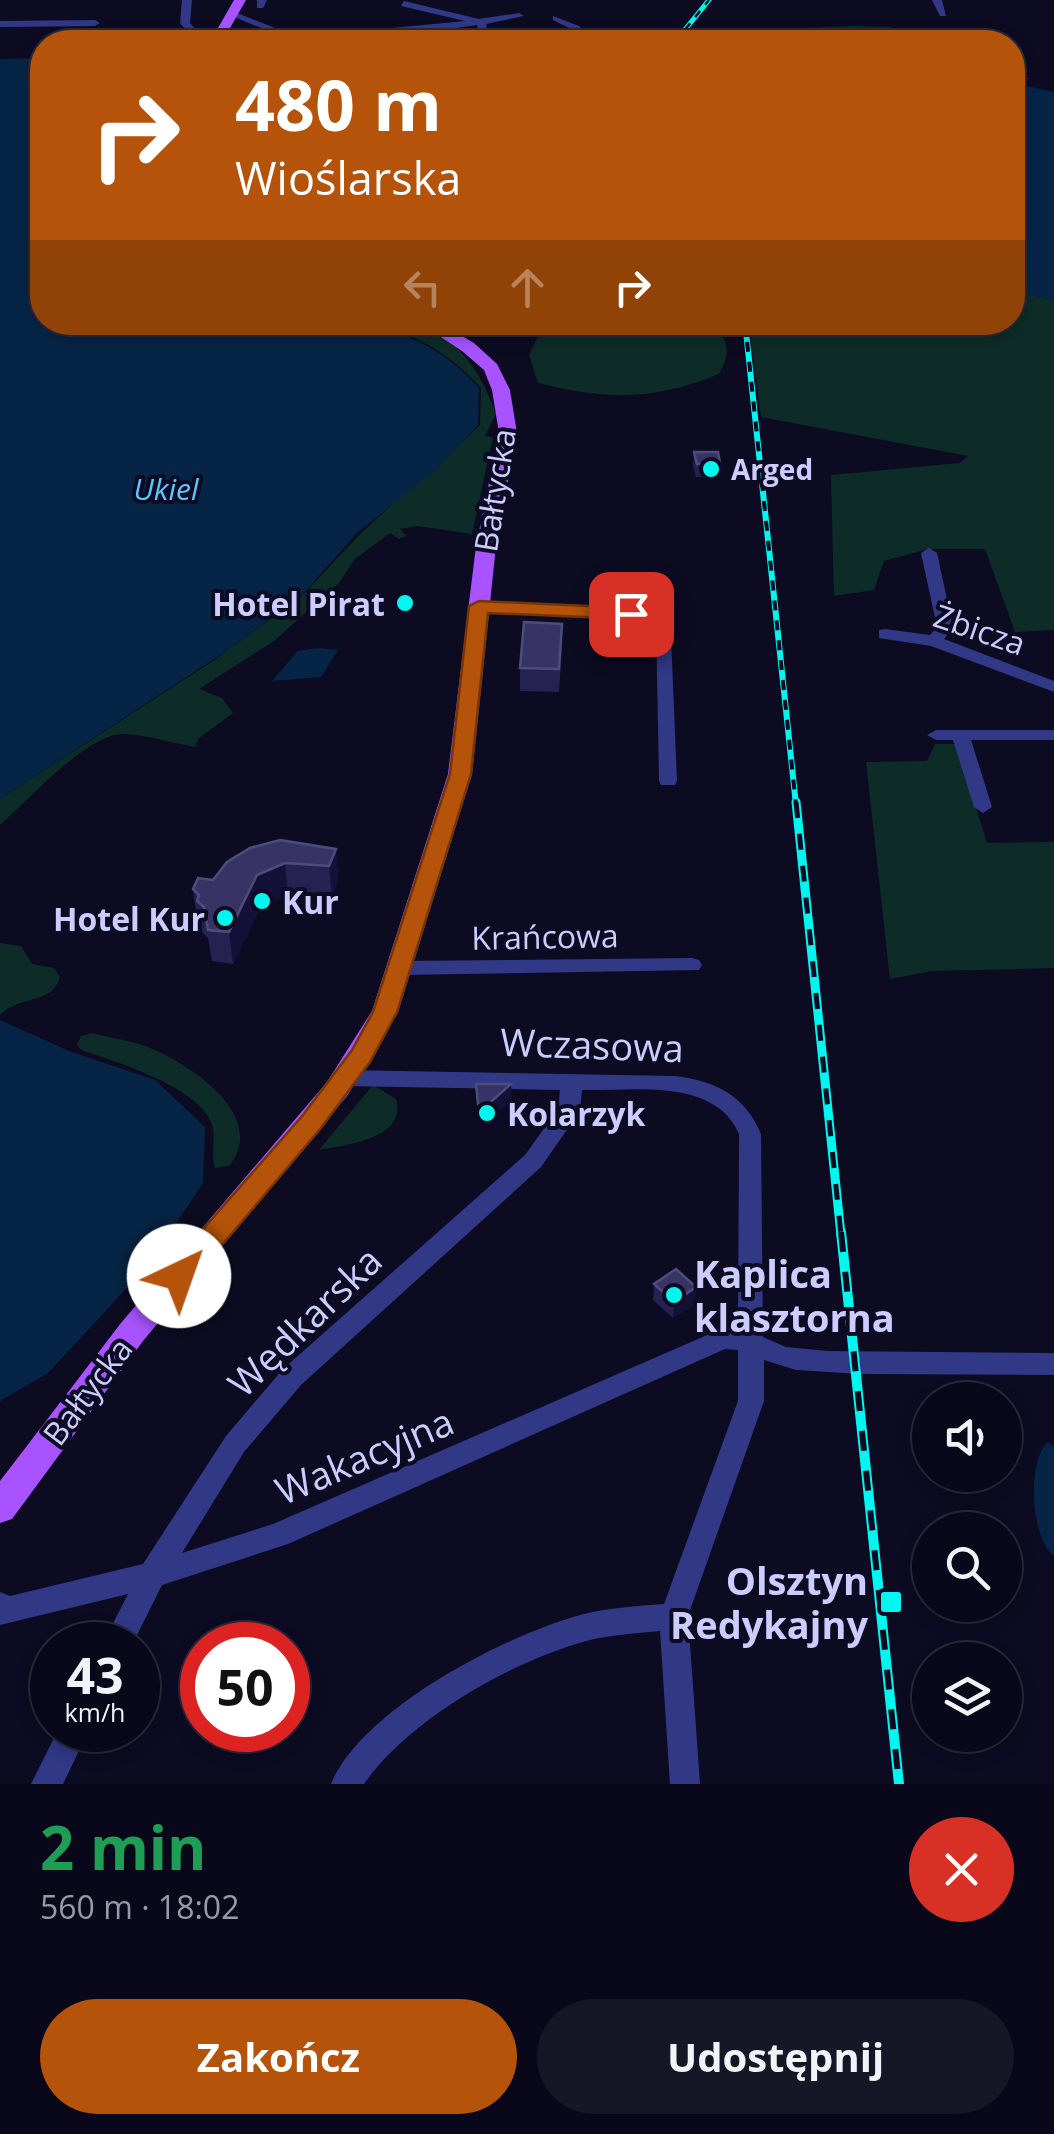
<!DOCTYPE html>
<html lang="pl">
<head>
<meta charset="utf-8">
<style>
	:root { --surface:#09081a; --page:#171627; --text:#f1f3f6; --muted:#999aa2; --line:#292939; --accent:#b45309 }
	body { margin:0; font-family:"Open Sans",sans-serif; background:var(--page); color:var(--text); height:100vh; display:flex; flex-direction:column; font-size:38px; white-space:nowrap }
	* { box-sizing:border-box; margin:0 }
	p { font-size:32px; color:var(--muted) }
	.icon { flex:none; width:55px; height:55px; fill:none; stroke:currentColor; stroke-width:2; stroke-linecap:round; stroke-linejoin:round }
	.map { position:relative; height:1784px; overflow:hidden }
	.drawer { display:flex; flex-direction:column; background:var(--surface); flex:1 }
	.drawer>* { flex:none }
	.guide { position:absolute; left:30px; top:30px; width:995px; height:305px; border-radius:40px; box-shadow:0 5px 15px #0003,0 0 0 2px var(--line); background:#b45309; color:#fff; overflow:hidden }
	.buttons { position:absolute; left:912px; top:1382px; display:grid; gap:20px }
	.buttons a { display:grid; place-items:center; width:110px; height:110px; border-radius:50%; background:var(--surface); box-shadow:0 5px 15px #0003,0 0 0 2px var(--line); font-size:50px }
	.speed { position:absolute; left:30px; top:1622px; display:flex; gap:20px; font-size:50px; font-weight:700; text-align:center }
	.speed>* { display:grid; place-content:center; width:130px; height:130px; border-radius:50%; background:var(--surface); box-shadow:0 5px 15px #0003,0 0 0 2px var(--line); line-height:1 }
	.speed small { font-size:25px; font-weight:400 }
	.speed .limit { border:15px solid #d22; background:#fff; color:#111 }
	.pin { position:absolute; display:grid; place-items:center; width:85px; height:85px; color:#fff; margin:-42px; border-radius:20px; box-shadow:0 5px 15px #0006 }
	.me { position:absolute; width:110px; margin:-55px; rotate:42deg; stroke-linejoin:round; filter:drop-shadow(0 0 8px #0008) }
	.turn { display:flex; align-items:center; gap:35px; height:210px; padding:0 40px; font-size:45px }
	.turn .icon { width:130px; height:130px; stroke-width:2.5 }
	.turn b { display:block; font-size:70px; line-height:85px }
	.lanes { display:flex; align-items:center; height:95px; padding:0 40px; background:#0003; justify-content:center; gap:50px; direction:ltr }
	.lanes .off { opacity:.35 }
	.round { display:grid; place-items:center; flex:none; width:105px; height:105px; border-radius:52px; background:var(--page) }
	.overview { display:flex; align-items:center; justify-content:space-between; height:170px; padding:0 40px }
	h1 { font-size:60px; font-weight:700; line-height:75px; color:#1e9e55 }
	.button { display:flex; gap:20px; margin-top:auto; padding:20px 40px }
	.button a { flex:1; height:115px; border-radius:60px; background:var(--accent); color:#fff; font-size:40px; font-weight:700; line-height:115px; text-align:center }
	.button a+a { background:var(--page); color:var(--text) }
	.map>svg:first-child { display:block }
	.green { fill:#0d2c27 }
	.water { fill:#062546 }
	.lines { fill:none; stroke-linecap:round; stroke-linejoin:round }
	.minor { fill:#313886; fill-rule:evenodd }
	.major { fill:#a853ff; fill-rule:evenodd }
	.rail-far3-casing { stroke:#00f7f0; stroke-width:5 }
	.rail-far2-casing { stroke:#00f7f0; stroke-width:6 }
	.rail-far1-casing { stroke:#00f7f0; stroke-width:9 }
	.rail-casing { stroke:#00f7f0; stroke-width:10 }
	.rail-far3 { stroke:#0c0b22; stroke-width:2.5; stroke-dasharray:8; stroke-linecap:butt }
	.rail-far2 { stroke:#0c0b22; stroke-width:4; stroke-dasharray:10; stroke-linecap:butt }
	.rail-far1 { stroke:#0c0b22; stroke-width:5; stroke-dasharray:16; stroke-linecap:butt }
	.rail { stroke:#0c0b22; stroke-width:6; stroke-dasharray:20; stroke-linecap:butt }
	.wall { fill:#252252 }
	.shaded-wall { fill:#131137 }
	.building { fill:#373465; stroke:#4e4c7d; stroke-width:2.5 }
	.route { fill:#b45309; stroke:#753606; stroke-width:2.5 }
	.poi-dot { fill:#00f7f0; stroke:#0c0b22; stroke-width:4 }
	.labels { text-anchor:middle; dominant-baseline:central; stroke-width:8; stroke-linejoin:round; paint-order:stroke }
	.far-poi-label { font-size:28px; font-weight:bold; fill:#ccf; stroke:#0c0b22; text-anchor:start }
	.far-water-label { font-size:30px; font-style:italic; fill:#5ac8ff; stroke:#0c0b22 }
	.street-label { font-size:32px; fill:#ccf; stroke:#0c0b22 }
	.poi-label { font-size:32px; font-weight:bold; fill:#ccf; stroke:#0c0b22; text-anchor:end }
	.near-street-label { font-size:38px; fill:#ccf; stroke:#0c0b22 }
	.near-poi-label { font-size:38px; font-weight:bold; fill:#ccf; stroke:#0c0b22; text-anchor:start }
</style>
</head>
<body>
<div class="map">
<svg width="1054" height="1784" viewBox="0 0 1054 1784">
	<rect width="100%" height="100%" fill="#0c0b22"/>
	<g class="green">
		<path d="M854,26L890,27L898,42H722L733,31Z"/>
		<path d="M1013,290L1054,301V630L1015,632L985,549H928L884,561L874,590L834,596L831,475L960,463L968,456L761,417L749,323L1012,322Z"/>
		<path d="M713,322C729,342 731,352 719,374C652,401 607,400 538,383L529,355L538,336L582,323Z"/>
		<path d="M374,323C386,323 403,320 414,323C459,336 482,374 496,414L485,436L493,437L472,534L418,526L400,529L406,536L399,539L390,533L355,559L339,583L274,641L199,689L222,698L233,713L199,738L195,747C172,743 148,735 125,734C88,732 27,802 0,825V799L213,661L304,594L361,533L480,425L481,388C447,351 421,338 374,323Z"/>
		<path d="M935,744H956L987,843L1054,842V968L933,971L890,979L866,762L927,761Z"/>
		<path d="M0,943L21,946L32,964L54,968L60,977C51,1006 21,994 0,1015Z"/>
		<path d="M92,1033C110,1038 129,1040 145,1046C188,1062 270,1116 229,1166L215,1168C210,1153 217,1136 211,1122C197,1087 116,1061 83,1051L77,1045L81,1036Z"/>
		<path d="M373,1085L396,1099C407,1139 346,1145 319,1150Z"/>
	</g>
	<g class="water">
		<path d="M39,58L42,322L369,323C416,338 445,350 479,388L478,425L437,469L357,533L303,594L228,650L0,799V59Z"/>
		<path d="M1013,83L1054,92V301L1013,290Z"/>
		<path d="M320,648L338,650L321,677L272,681L298,651Z"/>
		<path d="M0,1020L69,1051L155,1080L205,1127L203,1183L150,1263L48,1373L0,1401Z"/>
		<path d="M1048,1442L1054,1447V1556C1031,1539 1026,1462 1048,1442Z"/>
	</g>
	<g class="lines">
		<g class="minor">
			<path d="M182,0H192L190,23L202,37L220,42L196,41L180,23Z"/>
			<path d="M257,0H267L263,8H257Z"/>
			<path d="M932,0H942L946,16H940Z"/>
			<path d="M404,1L479,19L519,13L524,16L486,24L489,42H481L477,25L414,34L296,42L229,15L237,13L298,37L465,21L401,6Z"/>
			<path d="M553,16L579,26L593,42H583L573,30L553,20Z"/>
			<path d="M0,21L95,20L100,23L95,26L0,27Z"/>
			<path d="M713,30L721,32L713,42H705Z"/>
			<path d="M1012,75L1030,79L1012,81Z"/>
			<path d="M929,548L937,553L953,627L944,639L1054,681V692L931,646L879,638V630L885,629L930,635L937,627L921,553Z"/>
			<path d="M479,602L670,612L677,781L675,785H661L659,781L656,621L473,610V604Z"/>
			<path d="M936,730H1054V740H971L992,807L983,813L974,807L953,740H936L927,735Z"/>
			<path d="M692,958L699,960L702,965L699,970L401,975L391,968L401,961Z"/>
			<path d="M345,1070L675,1076C715,1081 745,1095 761,1134L763,1337L786,1347L828,1351L1054,1353V1375L860,1374L796,1370L764,1360V1401L688,1616L700,1784H670L660,1631C632,1634 603,1635 576,1644C504,1666 407,1722 364,1784H331C362,1709 504,1636 580,1615C607,1608 636,1606 664,1604L738,1401V1350L725,1349L288,1544L162,1585L132,1645H102L128,1594L0,1625V1592L10,1596L143,1564L226,1436L283,1369L525,1155L558,1109L560,1090L345,1086L337,1084L334,1078L337,1072ZM582,1090C632,1091 715,1077 739,1134L738,1329L714,1332L273,1524L182,1553L244,1452L301,1385L541,1167L580,1111Z"/>
			<path d="M58,1730H89L63,1784H31Z"/>
		</g>
		<g class="major">
			<path d="M234,0H246L222,42H210Z"/>
			<path d="M418,322H438L474,343L497,364L510,390L517,433L496,546L472,774L398,1012L347,1096L143,1341L12,1519L0,1523V1481L121,1323L327,1082L372,1011L448,774L476,546L499,433L492,390L484,370L462,351Z"/>
		</g>
		<g class="rail-far3-casing">
			<path id="rail-far3" d="M675,42L709,0"/>
		</g>
		<g class="rail-far2-casing">
			<path id="rail-far2" d="M745,322L796,805"/>
		</g>
		<g class="rail-far1-casing">
			<path id="rail-far1" d="M796,802L841,1235"/>
		</g>
		<g class="rail-casing">
			<path id="rail" d="M841,1232L899,1784"/>
		</g>
		<use href="#rail-far3" class="rail-far3"/>
		<use href="#rail-far2" class="rail-far2"/>
		<use href="#rail-far1" class="rail-far1"/>
		<use href="#rail" class="rail"/>
	</g>
	<g class="wall">
		<path d="M694,452L720,463L719,477H696L693,466Z"/>
		<path d="M562,646L559,692L520,691V668Z"/>
		<path d="M336,849L338,880L332,897L288,894L261,906L233,964L212,961L208,938L202,932L200,923L197,920L193,889L213,880Z"/>
		<path d="M476,1084L512,1100L485,1124L478,1120Z"/>
		<path d="M654,1284L696,1287L695,1304L673,1318L653,1300Z"/>
	</g>
	<g class="shaded-wall">
		<path d="M336,849L338,880L332,897L329,866Z"/>
		<path d="M285,863L288,894L261,906L233,964L229,932L257,875Z"/>
		<path d="M511,1084L512,1100L485,1124L484,1108Z"/>
		<path d="M696,1287L695,1304L673,1318L674,1302Z"/>
	</g>
	<g class="building">
		<path d="M694,452H718L720,463L697,464Z"/>
		<path d="M524,622L562,624L559,669L520,668Z"/>
		<path d="M280,840L336,849L329,866L285,863L257,875L229,932L208,930L204,907L197,901L199,895L193,889L198,878L213,880L227,862L250,848Z"/>
		<path d="M476,1084H511L484,1108L478,1104Z"/>
		<path d="M676,1269L696,1287L674,1302L654,1284Z"/>
	</g>
	<path class="route" d="M479,601L631,608L640,614L631,619L488,613L471,774L397,1012L370,1062L321,1128L189,1284H169L165,1276L169,1268L303,1115L352,1050L373,1012L450,774L469,606Z"/>
	<g class="poi-dot">
		<circle cx="711" cy="469" r="10"/>
		<circle cx="405" cy="603" r="10"/>
		<circle cx="262" cy="901" r="10"/>
		<circle cx="225" cy="918" r="10"/>
		<circle cx="487" cy="1113" r="10"/>
		<circle cx="674" cy="1295" r="10"/>
		<rect x="879" y="1590" width="24" height="24" rx="5"/>
	</g>
	<g class="labels">
		<g class="far-poi-label">
			<text x="731" y="469">Arged</text>
		</g>
		<g class="far-water-label">
			<text x="166" y="488">Ukiel</text>
		</g>
		<g class="street-label">
			<text transform="translate(494 490) rotate(-81)">Bałtycka</text>
			<text transform="translate(980 629) rotate(19)">Żbicza</text>
			<text transform="translate(545 936) rotate(-1)">Krańcowa</text>
			<text transform="translate(87 1391) rotate(-53)">Bałtycka</text>
		</g>
		<g class="poi-label">
			<text x="385" y="603">Hotel Pirat</text>
			<text x="282" y="901" text-anchor="start">Kur</text>
			<text x="205" y="918">Hotel Kur</text>
			<text x="507" y="1113" text-anchor="start">Kolarzyk</text>
		</g>
		<g class="near-street-label">
			<text transform="translate(592 1044) rotate(2)">Wczasowa</text>
			<text transform="translate(304 1321) rotate(-44)">Wędkarska</text>
			<text transform="translate(364 1455) rotate(-23)">Wakacyjna</text>
		</g>
		<g class="near-poi-label">
			<text x="694" y="1273">Kaplica<tspan x="694" dy="44">klasztorna</tspan></text>
			<text x="868" y="1580" text-anchor="end">Olsztyn<tspan x="868" dy="44">Redykajny</tspan></text>
		</g>
	</g>
</svg>
<div class="buttons">
<a><svg class="icon" aria-label="sound" viewBox="0 0 24 24"><path d="M4 9h4l5-4v14l-5-4H4zM17 9q2 3 0 6"/></svg></a>
<a><svg class="icon" aria-label="search" viewBox="0 0 24 24"><circle cx="10" cy="10" r="6"/><path d="M15 15l6 6"/></svg></a>
<a><svg class="icon" aria-label="layers" viewBox="0 0 24 24"><path d="M12 4l9 5-9 5-9-5zM3 14l9 5 9-5"/></svg></a>
</div>
<div class="speed"><div>43<small>km/h</small></div><div class="limit">50</div></div>
<div class="pin" style="left:631px;top:614px;background:#d93025"><svg class="icon" aria-label="arrive" viewBox="0 0 24 24"><path d="M6 21V4h12l-3 4 3 4H6"/></svg></div>
<svg class="me" style="left:179px;top:1276px" viewBox="-20 -20 40 40"><circle r="19" fill="#fff"/><path d="M0-13L10 11 0 6-10 11z" fill="#b45309"/></svg>
<div class="guide">
<div class="turn"><svg class="icon" aria-label="right" viewBox="0 0 24 24"><path d="M7 20v-9h11M14 6l5 5-5 5"/></svg><div><b>480 m</b>Wioślarska</div></div>
<div class="lanes"><svg class="icon off" aria-label="left" viewBox="0 0 24 24"><path d="M17 20v-9H6M10 6l-5 5 5 5"/></svg><svg class="icon off" aria-label="ahead" viewBox="0 0 24 24"><path d="M12 20V5M6 11l6-6 6 6"/></svg><svg class="icon" aria-label="right" viewBox="0 0 24 24"><path d="M7 20v-9h11M14 6l5 5-5 5"/></svg></div>
</div>
</div>
<section class="drawer">
<div class="overview"><div><h1>2 min</h1><p>560 m · 18:02</p></div><a class="round" style="background:#d93025;color:#fff"><svg class="icon" aria-label="close" viewBox="0 0 24 24"><path d="M6 6l12 12M18 6L6 18"/></svg></a></div>
<div class="button"><a>Zakończ</a><a>Udostępnij</a></div>
</section>
</body>
</html>
